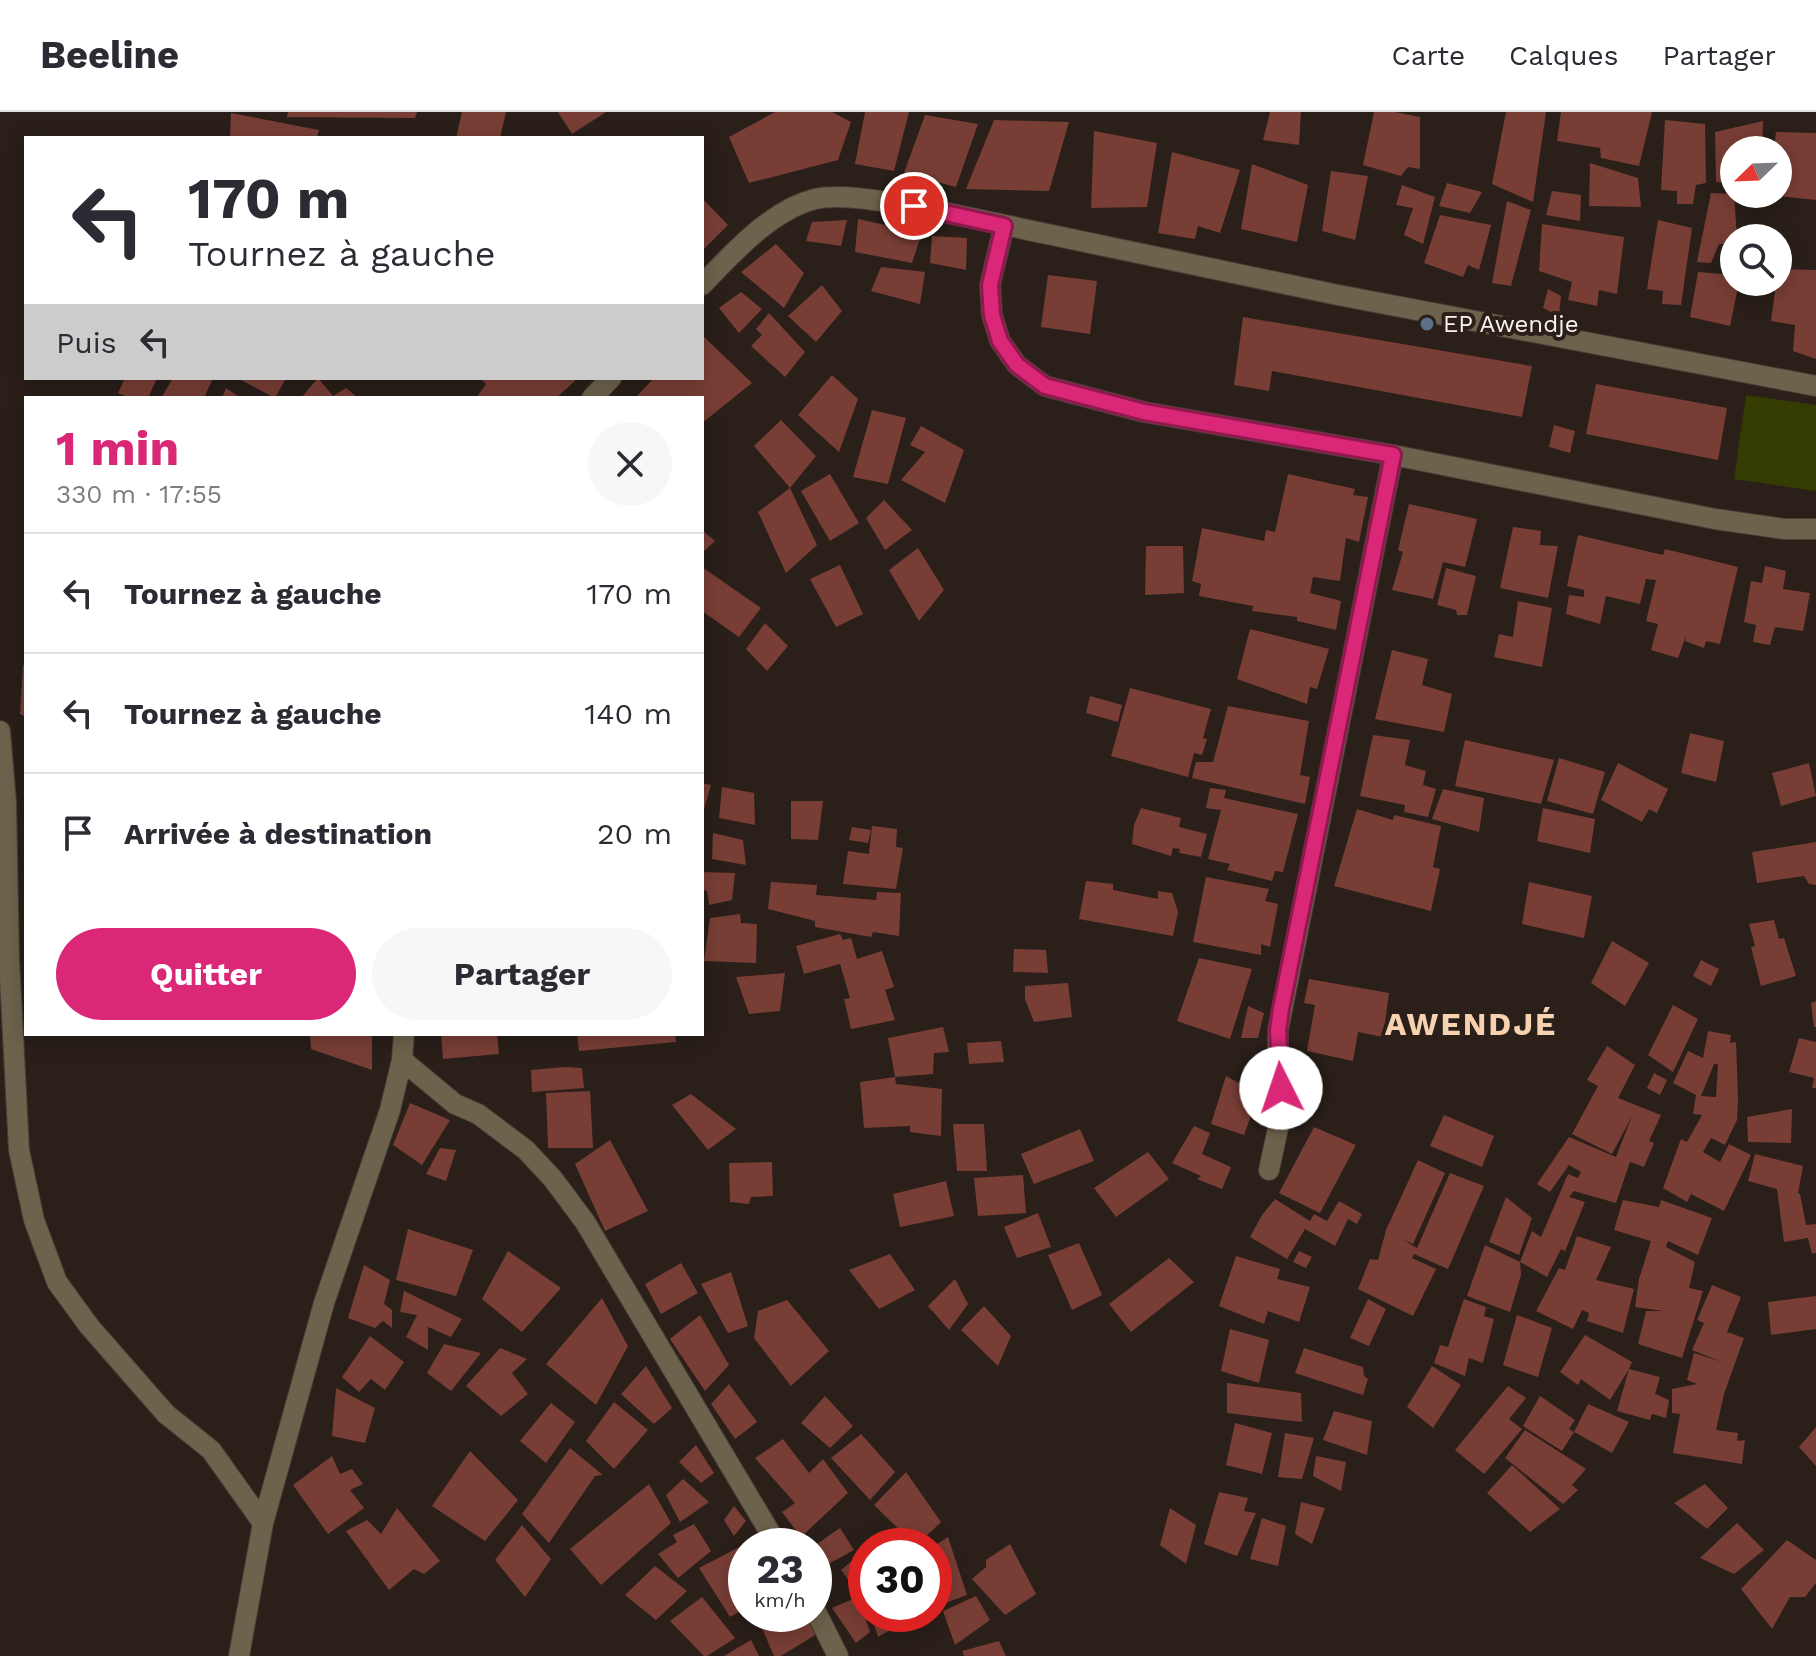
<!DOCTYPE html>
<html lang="fr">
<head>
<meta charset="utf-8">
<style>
	:root { --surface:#fff; --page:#f7f7f7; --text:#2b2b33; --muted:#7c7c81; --line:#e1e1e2; --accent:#db2777 }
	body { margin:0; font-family:"Work Sans",sans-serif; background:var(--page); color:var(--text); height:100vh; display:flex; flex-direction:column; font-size:30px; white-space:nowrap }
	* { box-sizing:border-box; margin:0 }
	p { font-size:26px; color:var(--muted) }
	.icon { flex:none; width:44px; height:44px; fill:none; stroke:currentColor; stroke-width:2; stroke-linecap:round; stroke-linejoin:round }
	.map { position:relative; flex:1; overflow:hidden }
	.sheet { position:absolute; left:24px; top:284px; width:680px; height:640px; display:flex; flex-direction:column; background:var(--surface); border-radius:0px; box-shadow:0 4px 20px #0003 }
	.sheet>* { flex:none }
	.hud { position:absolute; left:24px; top:24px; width:680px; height:244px; border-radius:0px; box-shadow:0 4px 20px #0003; background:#fff; color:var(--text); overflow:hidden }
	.needle { width:52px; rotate:247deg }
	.tools { position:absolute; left:1720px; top:24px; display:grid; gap:16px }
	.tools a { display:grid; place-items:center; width:72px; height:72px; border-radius:50%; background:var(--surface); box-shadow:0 4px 20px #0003; font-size:40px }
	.speed { position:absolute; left:728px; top:1416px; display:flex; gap:16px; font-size:40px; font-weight:700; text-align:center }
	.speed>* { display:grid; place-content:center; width:104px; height:104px; border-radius:50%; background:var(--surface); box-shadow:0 4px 20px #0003; line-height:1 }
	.speed small { font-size:20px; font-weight:400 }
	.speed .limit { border:12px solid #d22; background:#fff; color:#111 }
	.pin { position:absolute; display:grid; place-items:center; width:68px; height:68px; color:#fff; margin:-34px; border:4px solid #fff; border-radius:50%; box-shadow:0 2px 8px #0007 }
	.me { position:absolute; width:88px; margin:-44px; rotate:356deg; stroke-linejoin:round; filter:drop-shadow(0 0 6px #0008) }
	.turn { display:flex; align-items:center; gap:28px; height:168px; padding:0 32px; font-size:36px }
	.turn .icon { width:104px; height:104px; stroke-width:2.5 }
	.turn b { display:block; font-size:56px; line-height:68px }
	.then { display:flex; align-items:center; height:76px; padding:0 32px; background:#0003; gap:16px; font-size:30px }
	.round { display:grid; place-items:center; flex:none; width:84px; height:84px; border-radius:42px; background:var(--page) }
	.summary { display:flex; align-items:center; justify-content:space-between; height:136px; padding:0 32px }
	h1 { font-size:48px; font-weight:700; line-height:60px; color:var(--accent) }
	.cta { display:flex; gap:16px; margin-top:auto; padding:16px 32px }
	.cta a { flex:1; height:92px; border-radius:48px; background:var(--accent); color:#fff; font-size:32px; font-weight:700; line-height:92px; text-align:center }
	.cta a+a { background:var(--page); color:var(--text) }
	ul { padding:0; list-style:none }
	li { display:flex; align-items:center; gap:24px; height:120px; padding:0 32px; border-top:2px solid var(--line) }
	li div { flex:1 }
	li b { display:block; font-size:30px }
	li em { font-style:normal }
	header { display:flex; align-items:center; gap:48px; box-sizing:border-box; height:112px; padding:0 40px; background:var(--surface); border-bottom:2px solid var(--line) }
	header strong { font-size:38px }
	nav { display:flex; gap:44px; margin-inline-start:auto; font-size:28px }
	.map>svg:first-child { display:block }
	.green { fill:#343c01 }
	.building { fill:#783e35; fill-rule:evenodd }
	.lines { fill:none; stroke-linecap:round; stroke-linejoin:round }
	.minor-casing { stroke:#473d37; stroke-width:22 }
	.minor { stroke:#6d624b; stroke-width:20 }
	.route-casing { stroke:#8e194d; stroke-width:20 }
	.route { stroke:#db2777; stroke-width:14 }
	.service-dot { fill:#5c6f8a; stroke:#2a1f19; stroke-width:3 }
	.labels { text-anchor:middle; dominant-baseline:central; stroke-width:8; stroke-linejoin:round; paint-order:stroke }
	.poi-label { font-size:24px; fill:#faf2ee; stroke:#2a1f19; text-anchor:start }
	.district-label { font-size:32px; font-weight:bold; letter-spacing:2px; fill:#f6d2b1; stroke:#2a1f19 }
</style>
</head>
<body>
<header>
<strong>Beeline</strong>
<nav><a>Carte</a><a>Calques</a><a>Partager</a></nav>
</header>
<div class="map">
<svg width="1816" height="1544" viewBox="0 0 1816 1544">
	<rect width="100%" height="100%" fill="#2a1f19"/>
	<path class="green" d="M1746,283L1816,293V379L1734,367Z"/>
	<g class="building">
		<path d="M288,0H417L415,6L287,5Z"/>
		<path d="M462,0H506L500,26H456Z"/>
		<path d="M558,0H606L572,22Z"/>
		<path d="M775,0H832L851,10L838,48L749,71L729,25Z"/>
		<path d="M865,0H909L894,59L855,52Z"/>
		<path d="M1270,0H1301L1299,33L1263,28Z"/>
		<path d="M1374,0H1395L1420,5V57L1408,55L1401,64L1363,53Z"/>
		<path d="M1506,0H1546L1533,90L1492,72Z"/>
		<path d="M1561,0H1652L1639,54L1601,46L1600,36L1557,29Z"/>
		<path d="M231,1L319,18L317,26H230Z"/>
		<path d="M925,3L978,12L956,75L904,61Z"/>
		<path d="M994,8L1069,10L1049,79L966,77Z"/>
		<path d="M1665,8L1705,12L1706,71L1696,73L1693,92H1677V79L1661,78Z"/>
		<path d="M1763,9L1762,38H1734V72L1716,70L1715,20Z"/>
		<path d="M1094,19L1157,31L1147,95L1091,96Z"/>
		<path d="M1776,20L1816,21V88L1778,84V38H1774Z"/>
		<path d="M1172,40L1240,58L1220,121L1198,114L1195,127L1158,121Z"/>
		<path d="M1590,51L1638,66L1641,95L1589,94Z"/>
		<path d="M1252,52L1308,73L1297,130L1241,117Z"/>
		<path d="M1331,59L1368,64L1355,128L1322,119Z"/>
		<path d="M1447,71L1482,80L1470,101L1439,94Z"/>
		<path d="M1402,73L1435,85L1423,132L1404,123L1413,96L1396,93Z"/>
		<path d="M1552,79L1581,83L1580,109L1546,103Z"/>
		<path d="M1711,81L1734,82L1737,126H1734V132H1719L1711,151L1697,150Z"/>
		<path d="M702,86L728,113L702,139Z"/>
		<path d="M1507,89L1531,98L1511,174L1492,171Z"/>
		<path d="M1440,103L1491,113L1479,158L1468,153L1463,165L1424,151Z"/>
		<path d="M858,107L922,121L912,151L855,140Z"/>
		<path d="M847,108L841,134L806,129L812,110Z"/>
		<path d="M1658,108L1692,116L1681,193L1662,192L1663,179L1647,177Z"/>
		<path d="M1542,112L1624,125L1617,182L1599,178L1597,194L1568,188L1572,170L1539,159Z"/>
		<path d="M932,124L967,126L966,158L930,151Z"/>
		<path d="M776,132L804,161L784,196L741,160Z"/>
		<path d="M881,155L925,160L920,192L871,179Z"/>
		<path d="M1778,157L1816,158V247L1793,239L1795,213L1771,209Z"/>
		<path d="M1698,160L1734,163V170H1739L1730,214L1690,205Z"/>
		<path d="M1048,163L1097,169L1090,222L1041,215Z"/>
		<path d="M822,173L842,199L816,230L788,204Z"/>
		<path d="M1548,177L1561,184L1559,204L1543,196Z"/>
		<path d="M741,180L762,197L739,221L719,196Z"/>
		<path d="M769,201L805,240L785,265L751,234L762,223L756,217Z"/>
		<path d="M1243,205L1532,254L1522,305L1272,259L1269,279L1234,273Z"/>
		<path d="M702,223L752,271L702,311V286H635L654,266H702Z"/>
		<path d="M832,263L858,287L839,340L798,303Z"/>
		<path d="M125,266H157L148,286H130L118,281Z"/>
		<path d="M173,266H213L204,286H161Z"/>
		<path d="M237,266H286L275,286Z"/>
		<path d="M318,266L333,284L346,276L358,286H301Z"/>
		<path d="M480,266H572L575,269L556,286H476L486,272Z"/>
		<path d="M1596,272L1727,296L1718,348L1586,322Z"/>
		<path d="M226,276L241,286H222Z"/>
		<path d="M872,298L906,306L888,372L853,365Z"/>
		<path d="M781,308L816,344L790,376L754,334Z"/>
		<path d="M1554,313L1575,319L1570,341L1549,335Z"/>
		<path d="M921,314L964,338L945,391L901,368L925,340L910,333Z"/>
		<path d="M830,362L859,411L830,429L801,379Z"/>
		<path d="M1288,362L1355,377L1353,383L1368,385L1359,430L1346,426L1340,469L1313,465L1310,481L1341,489L1336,518L1297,509V505L1252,499L1253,494L1199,484L1201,472L1192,469L1202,416L1264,429L1266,418L1275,420Z"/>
		<path d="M790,376L817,433L786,461L758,400Z"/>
		<path d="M884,388L912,418L885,438L866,406Z"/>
		<path d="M1409,392L1477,407L1465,455L1443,450L1433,487L1392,478L1403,440L1398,438Z"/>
		<path d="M1513,415L1541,419L1540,433L1558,434L1548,486L1500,476Z"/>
		<path d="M702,418L715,429L702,441Z"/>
		<path d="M1578,423L1663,443L1665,437L1738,455L1720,532L1706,529L1704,536L1685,529L1687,521L1678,546L1651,538L1658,512L1646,509L1656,468L1646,467L1640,492L1606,484L1600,512L1566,502L1569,483L1584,485V478L1567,474Z"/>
		<path d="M1146,434H1183L1184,481L1145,483Z"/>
		<path d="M918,436L944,478L919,509L889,458Z"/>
		<path d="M840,453L863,502L836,515L810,467Z"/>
		<path d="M1765,454L1786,459L1783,477L1810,481L1803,519L1775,515L1770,533L1753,530L1756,513L1744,510L1751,469L1762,471Z"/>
		<path d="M702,455L761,496L739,525L702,499Z"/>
		<path d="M1446,456L1476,464L1467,503H1457L1456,498L1437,493Z"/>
		<path d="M1518,489L1552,496L1542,555L1494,545L1499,522L1513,525Z"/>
		<path d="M765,511L788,534L767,559L746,537Z"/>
		<path d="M1250,517L1329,537L1317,577L1310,575L1307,592L1237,567Z"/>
		<path d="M1392,538L1428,547L1422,573L1452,582L1444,620L1375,607Z"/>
		<path d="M23,553L26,554V605L20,602Z"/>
		<path d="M1130,576L1211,597L1203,626L1207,627L1202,643L1194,641L1188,665L1111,644Z"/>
		<path d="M1090,584L1122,593L1118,610L1086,601Z"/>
		<path d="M1228,594L1309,609L1300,663L1310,665L1305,692L1192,666L1196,650H1213Z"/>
		<path d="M1690,621L1724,629L1716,670L1681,661Z"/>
		<path d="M1373,623L1410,628L1405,653L1426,659L1423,673L1436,677L1428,705L1404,700L1405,693L1360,684Z"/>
		<path d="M1465,628L1554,648L1541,692L1455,674Z"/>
		<path d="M1559,646L1605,660L1593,702L1547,689Z"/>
		<path d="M1618,651L1668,677L1657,701L1649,697L1642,710L1601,688Z"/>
		<path d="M1809,651L1816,684L1781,694L1772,661Z"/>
		<path d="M702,671L711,673L703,701L702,700Z"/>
		<path d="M722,675L754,681L755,713L719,706Z"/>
		<path d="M1210,676L1226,678L1224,686L1298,702L1283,760L1275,759L1272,769L1227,758L1230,752L1208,747L1221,698L1206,696Z"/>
		<path d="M1443,677L1484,686L1479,720L1432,707Z"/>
		<path d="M791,689H823L818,728L791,727Z"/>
		<path d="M1141,696L1181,706L1179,715L1207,722L1201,745L1179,741L1180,737L1173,736L1171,744L1132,732L1134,713Z"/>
		<path d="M1543,696L1595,707L1590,741L1537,729Z"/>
		<path d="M1357,697L1393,708L1394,703L1441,714L1433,755L1440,757L1431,799L1334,774Z"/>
		<path d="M872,714L897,717L896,735L903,736L896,777L843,772L848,739L869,742Z"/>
		<path d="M852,715L871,718L868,731L849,728Z"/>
		<path d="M713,721L743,728L746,753L712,747Z"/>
		<path d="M1816,730V773L1809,772L1804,764L1757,771L1752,740Z"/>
		<path d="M702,760L735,761L732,788L709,793L707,779L702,778Z"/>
		<path d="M1206,765L1269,777L1265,789L1278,792L1270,835L1261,832V843L1193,830Z"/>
		<path d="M1086,769L1113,772V778L1158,787V779L1172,781L1178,800L1173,824L1079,807Z"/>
		<path d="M771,770L817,773L816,783L876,788L877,780L901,781L899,824L873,820L871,825L815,815V809L768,797Z"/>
		<path d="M1529,770L1592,784L1584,826L1522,812Z"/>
		<path d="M740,802L741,811L757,812L756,851L704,849L710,806Z"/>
		<path d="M1774,808L1779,827L1784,826L1796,864L1761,874L1751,835L1755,834L1749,812Z"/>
		<path d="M840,822L843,828L851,826L857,847L882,839L894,875L885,878L895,908L851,917L844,887L850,886L840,852L804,862L796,834Z"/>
		<path d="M1612,829L1649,851L1625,894L1591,871Z"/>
		<path d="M1014,837L1046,838L1048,861L1013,860Z"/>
		<path d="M1199,846L1252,857L1230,927L1177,909Z"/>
		<path d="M1701,848L1719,857L1711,874L1693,864Z"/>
		<path d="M785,861L780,899L749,902L736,865Z"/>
		<path d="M1309,867L1389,881L1383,925L1358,920L1353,949L1307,939L1315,893L1304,891Z"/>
		<path d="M1068,871L1072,905L1034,910L1025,887V874Z"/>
		<path d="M1816,889V915H1814L1811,891Z"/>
		<path d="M1673,893L1698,907L1673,960L1648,943Z"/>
		<path d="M1248,894L1264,901L1258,926H1241Z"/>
		<path d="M943,915L949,940L934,941L933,962L895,965L896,972L942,977L941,1024L910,1020V1014L864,1016L860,970L895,965L888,926Z"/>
		<path d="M1708,919L1731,923L1730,931L1736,930L1738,987L1737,1008L1725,1033L1711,1026L1703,1040L1720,1050L1729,1032L1751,1043L1724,1099L1691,1082L1687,1090L1663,1076L1681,1027L1687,1030L1702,1003L1693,1002L1696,983L1673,971L1688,939L1703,946ZM1714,952H1718L1716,985L1701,984Z"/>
		<path d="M310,922H372V958L311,937Z"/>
		<path d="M441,922H497L499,942L443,947Z"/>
		<path d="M577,922H675L676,930L579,939Z"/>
		<path d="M1799,926L1816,930V976H1812L1814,966L1789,960Z"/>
		<path d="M1001,929L1004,950L969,952L967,931Z"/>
		<path d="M1607,934L1635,953L1618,986L1661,1003L1649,1029L1654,1031L1644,1055L1630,1050L1616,1091L1574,1079L1569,1085L1585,1090L1565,1139L1561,1137L1547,1165L1520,1150L1532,1119L1541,1125L1568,1062L1578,1066L1581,1060L1569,1053L1550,1080L1537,1072L1569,1025L1616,1045L1632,1004L1612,1042L1572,1022L1598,974L1587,968Z"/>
		<path d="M565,955L582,956L584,976L532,980L531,958Z"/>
		<path d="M1654,961L1667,968L1660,983L1647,976Z"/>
		<path d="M1226,964L1259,982L1244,1023L1211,1012Z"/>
		<path d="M590,979L593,1036H548L546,981Z"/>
		<path d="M691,982L736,1017L708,1038L672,993Z"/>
		<path d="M410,991L450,1008L422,1053L393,1033Z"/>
		<path d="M1792,997L1791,1031L1748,1030L1747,1005Z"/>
		<path d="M1444,1003L1494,1024L1482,1055L1430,1034Z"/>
		<path d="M953,1012H984L987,1059H957Z"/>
		<path d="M1194,1014L1210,1021L1202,1042L1231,1055L1222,1077L1197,1067L1201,1064L1172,1051Z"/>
		<path d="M1314,1015L1356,1033L1320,1101L1279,1081Z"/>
		<path d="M1080,1017L1094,1049L1034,1072L1021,1042Z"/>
		<path d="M610,1028L648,1099L605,1119L575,1052Z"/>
		<path d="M440,1036L456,1038L446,1069L426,1062Z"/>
		<path d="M1148,1040L1169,1067L1116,1105L1094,1076Z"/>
		<path d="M1755,1042L1803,1054L1798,1081L1800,1082L1806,1113L1816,1112V1141L1812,1142L1808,1126L1784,1130L1777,1077L1748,1069Z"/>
		<path d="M1418,1048L1445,1061L1413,1132L1402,1127L1417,1136L1450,1061L1484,1074L1448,1157L1414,1142L1412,1146L1436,1157L1413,1204L1358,1177L1370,1147L1378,1148L1386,1118Z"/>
		<path d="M772,1050L773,1084L751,1085L749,1092L730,1090L729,1051Z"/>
		<path d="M1023,1063L1026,1101L978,1104L974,1066Z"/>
		<path d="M946,1069L954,1104L900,1115L893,1082Z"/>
		<path d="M1506,1085L1532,1106L1519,1143L1489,1130Z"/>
		<path d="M1275,1087L1310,1109L1314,1102L1327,1109L1339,1089L1362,1102L1357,1112L1348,1107L1335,1134L1305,1117L1287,1147L1250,1125L1262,1103Z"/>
		<path d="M1623,1088L1659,1095L1661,1088L1712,1106L1698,1143L1668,1129L1666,1135L1695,1150L1689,1176L1703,1179L1682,1246L1638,1232L1646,1199H1663L1635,1195L1639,1167L1651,1129L1614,1118Z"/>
		<path d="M1038,1101L1051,1135L1017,1146L1004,1115Z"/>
		<path d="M408,1117L473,1138L456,1184L396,1168Z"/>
		<path d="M1577,1124L1611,1135L1596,1168L1634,1177L1623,1221L1587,1209L1589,1201L1582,1198L1573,1217L1536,1199L1559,1156L1565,1158Z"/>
		<path d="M1079,1131L1102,1183L1072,1198L1048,1143Z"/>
		<path d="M1485,1133L1520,1150L1521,1163L1510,1200L1467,1184Z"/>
		<path d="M508,1139L561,1176L522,1220L482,1187Z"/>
		<path d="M1299,1139L1312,1145L1306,1156L1293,1150Z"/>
		<path d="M890,1142L915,1178L879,1197L849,1158Z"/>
		<path d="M1236,1144L1280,1157L1277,1167L1310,1175L1299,1210L1268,1199L1264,1212L1219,1194Z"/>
		<path d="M1169,1146L1194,1170L1131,1220L1109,1192Z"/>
		<path d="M681,1151L698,1181L661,1202L645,1172Z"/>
		<path d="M364,1153L390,1168L384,1192L392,1198V1216L383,1209L375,1216L348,1206Z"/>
		<path d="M731,1160L748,1214L728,1221L701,1172Z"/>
		<path d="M955,1167L968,1192L949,1218L928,1194Z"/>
		<path d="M1712,1173L1741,1185L1727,1220L1744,1226L1724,1282L1716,1318L1738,1321L1737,1329L1745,1328L1742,1352L1673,1341L1680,1302L1672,1301V1277L1697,1272L1687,1268L1694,1241L1722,1250L1692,1238L1704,1211L1697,1208Z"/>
		<path d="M404,1179L462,1207L451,1225L428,1215V1238L406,1225L417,1203L400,1200Z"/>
		<path d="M1816,1184V1217L1771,1223L1768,1190Z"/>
		<path d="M602,1186L628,1234L596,1293L546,1252Z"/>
		<path d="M1368,1187L1386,1197L1369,1234L1350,1226Z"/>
		<path d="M1464,1187L1486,1195L1484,1204L1494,1207L1483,1251L1469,1246L1465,1264L1434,1251L1440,1233L1448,1235Z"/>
		<path d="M787,1188L829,1239L791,1274L754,1226L758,1199Z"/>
		<path d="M984,1194L1011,1224L998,1254L961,1218Z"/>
		<path d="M700,1203L729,1253L705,1279L670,1227Z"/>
		<path d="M1517,1203L1552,1216L1538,1265L1503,1253Z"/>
		<path d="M1230,1217L1269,1228L1259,1271L1221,1259Z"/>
		<path d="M1585,1223L1632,1250L1629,1257L1660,1265L1655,1282L1669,1288L1666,1306L1652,1302L1650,1308L1617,1299L1629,1257L1610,1288L1581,1267L1578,1273L1560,1260Z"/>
		<path d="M370,1224L404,1250L385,1278L371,1267L359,1280L342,1265Z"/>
		<path d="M444,1232L481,1241L451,1279L427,1261Z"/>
		<path d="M500,1236L527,1247L512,1261L528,1282L501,1304L466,1274Z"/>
		<path d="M1304,1236L1363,1255L1364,1264L1368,1267L1363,1283L1295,1261Z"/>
		<path d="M646,1254L672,1296L654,1312L621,1282Z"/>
		<path d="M1432,1254L1461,1273L1433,1316L1407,1295Z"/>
		<path d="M1227,1271L1301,1281L1302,1310L1227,1301Z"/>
		<path d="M729,1272L757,1310L735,1327L711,1292Z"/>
		<path d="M1508,1274L1526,1286L1509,1307L1522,1317L1484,1362L1455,1338Z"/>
		<path d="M336,1276L375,1296L365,1331L332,1324Z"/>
		<path d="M825,1284L853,1314L830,1336L801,1311Z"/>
		<path d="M1540,1284L1575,1308L1569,1317L1574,1320L1562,1339L1523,1314Z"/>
		<path d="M614,1290L648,1318L614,1357L586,1329Z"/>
		<path d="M551,1291L575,1310L546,1351L520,1329Z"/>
		<path d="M1588,1292L1629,1310L1612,1341L1574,1320Z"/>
		<path d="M1334,1299L1372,1309L1367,1343L1323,1328Z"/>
		<path d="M1235,1311L1272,1321L1262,1362L1226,1353Z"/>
		<path d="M1816,1315V1354L1799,1335Z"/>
		<path d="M1525,1318L1586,1357L1572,1373L1578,1378L1563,1392L1505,1346Z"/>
		<path d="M1285,1321L1314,1326L1302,1367L1278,1365Z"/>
		<path d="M861,1322L895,1360L870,1388L831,1346Z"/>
		<path d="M783,1327L809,1361L823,1347L848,1381L801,1425L782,1400L795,1391L755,1346Z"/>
		<path d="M696,1333L714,1361L701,1371L679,1350Z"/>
		<path d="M570,1336L603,1363L595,1364L549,1431L522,1402Z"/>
		<path d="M470,1339L518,1388L485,1429L432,1394Z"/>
		<path d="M332,1344L340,1362L352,1357L363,1372L350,1378L364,1396L328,1422L293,1373Z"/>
		<path d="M1316,1344L1346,1350L1341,1379L1313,1364Z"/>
		<path d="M1512,1353L1560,1397L1530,1420L1487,1381Z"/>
		<path d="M906,1360L941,1410L916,1434L874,1393Z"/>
		<path d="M683,1367L709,1390L680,1410L666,1383Z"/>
		<path d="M649,1372L671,1411L601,1473L570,1437Z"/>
		<path d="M1705,1372L1728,1396L1707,1417L1674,1391Z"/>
		<path d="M1219,1380L1248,1386L1244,1399L1256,1401L1237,1444L1204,1432Z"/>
		<path d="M1301,1390L1325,1396L1312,1432L1295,1422Z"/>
		<path d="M734,1394L746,1409L734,1424L724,1408Z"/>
		<path d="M397,1396L440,1449L424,1462L414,1457L389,1478L346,1419L367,1408L381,1422Z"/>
		<path d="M1170,1396L1196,1413L1186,1452L1160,1433Z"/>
		<path d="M1262,1406L1286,1414L1278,1454L1250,1447Z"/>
		<path d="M1737,1411L1764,1438L1734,1462L1700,1446Z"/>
		<path d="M694,1412L711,1439L678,1466L658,1442L677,1430L673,1423Z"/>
		<path d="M522,1413L551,1447L525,1485L495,1448Z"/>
		<path d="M840,1416L854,1438L821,1456L814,1448V1434Z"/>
		<path d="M948,1425L967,1483L937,1494L934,1486V1434Z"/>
		<path d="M1787,1428L1816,1448V1471L1805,1485H1790L1772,1517L1741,1477Z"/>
		<path d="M749,1430L752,1434H746V1496L730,1505L699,1456Z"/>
		<path d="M1010,1432L1036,1482L1005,1503L972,1467L986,1455V1448Z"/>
		<path d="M865,1438L866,1468L855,1477L841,1458Z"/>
		<path d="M655,1454L687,1479L656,1508L625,1483Z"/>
		<path d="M976,1484L990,1508L955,1533L943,1499Z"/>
		<path d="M702,1485L735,1526L707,1544H704L670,1509Z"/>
		<path d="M858,1485L870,1520L856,1531L832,1496Z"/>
		<path d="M756,1502H805L815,1523L781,1544H774Z"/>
		<path d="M871,1502H917L878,1525Z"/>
		<path d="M751,1528L759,1544H724Z"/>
		<path d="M999,1529L1006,1544H964L962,1539Z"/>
	</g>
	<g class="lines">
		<g class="minor-casing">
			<g id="minor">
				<path d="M1004,114L990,173L992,203L1000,229L1017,253L1045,274L1144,300L1393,343L1715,407L1784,417H1816"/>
				<path d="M702,173C732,142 771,98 815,87C841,81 887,90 914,94L1338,183L1816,274"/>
				<path d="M592,286L611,266"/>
				<path d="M0,619L6,690L9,846L19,1038L34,1108L57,1170L89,1214L166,1302L211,1338L263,1411"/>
				<path d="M402,948L455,992L478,1002L526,1038L553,1067L585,1110L778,1434"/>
				<path d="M1269,1058L1283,993L1278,958V918L1393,343"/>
				<path d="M814,1496L838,1544"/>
				<path d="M239,1544L263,1411L324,1191L390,998L402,948L404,922"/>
			</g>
		</g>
		<use href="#minor" class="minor"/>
	</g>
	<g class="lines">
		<g class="route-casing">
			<path id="route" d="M914,94L1004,114L990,173L992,203L1000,229L1017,253L1045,274L1144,300L1393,343L1281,897L1278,918L1281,976"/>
		</g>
		<use href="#route" class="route"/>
	</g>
	<circle class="service-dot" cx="1427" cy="212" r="8"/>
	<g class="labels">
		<g class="poi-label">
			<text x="1443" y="212">EP Awendje</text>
		</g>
		<g class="district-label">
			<text x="1471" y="912">AWENDJÉ</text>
		</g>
	</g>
</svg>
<div class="tools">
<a><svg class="needle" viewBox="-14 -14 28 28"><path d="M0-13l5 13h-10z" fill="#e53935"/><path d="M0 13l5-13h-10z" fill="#7c7c81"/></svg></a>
<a><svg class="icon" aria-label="search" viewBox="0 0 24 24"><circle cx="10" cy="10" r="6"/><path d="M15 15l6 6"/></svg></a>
</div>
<div class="speed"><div>23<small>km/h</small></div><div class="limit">30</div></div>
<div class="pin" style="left:914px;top:94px;background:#d93025"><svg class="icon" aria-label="arrive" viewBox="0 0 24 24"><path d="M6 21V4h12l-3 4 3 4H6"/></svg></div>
<svg class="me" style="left:1281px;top:976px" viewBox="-20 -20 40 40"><circle r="19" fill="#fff"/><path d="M0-13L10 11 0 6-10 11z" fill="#db2777"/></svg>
<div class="hud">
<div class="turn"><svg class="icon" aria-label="left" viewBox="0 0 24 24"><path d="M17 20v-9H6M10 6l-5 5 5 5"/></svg><div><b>170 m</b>Tournez à gauche</div></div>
<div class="then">Puis<svg class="icon" aria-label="left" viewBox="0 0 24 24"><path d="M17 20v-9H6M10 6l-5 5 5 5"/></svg></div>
</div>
<section class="sheet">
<div class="summary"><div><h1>1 min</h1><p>330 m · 17:55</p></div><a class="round"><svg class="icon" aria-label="close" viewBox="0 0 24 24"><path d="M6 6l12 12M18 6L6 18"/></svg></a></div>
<ul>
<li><svg class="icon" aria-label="left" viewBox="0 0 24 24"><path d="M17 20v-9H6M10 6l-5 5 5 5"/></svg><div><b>Tournez à gauche</b></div><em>170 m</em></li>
<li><svg class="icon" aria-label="left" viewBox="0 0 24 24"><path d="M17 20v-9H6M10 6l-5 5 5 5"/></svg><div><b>Tournez à gauche</b></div><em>140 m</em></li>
<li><svg class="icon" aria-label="arrive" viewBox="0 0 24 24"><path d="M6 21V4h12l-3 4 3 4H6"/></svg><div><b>Arrivée à destination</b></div><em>20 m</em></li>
</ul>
<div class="cta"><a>Quitter</a><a>Partager</a></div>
</section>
</div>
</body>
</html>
